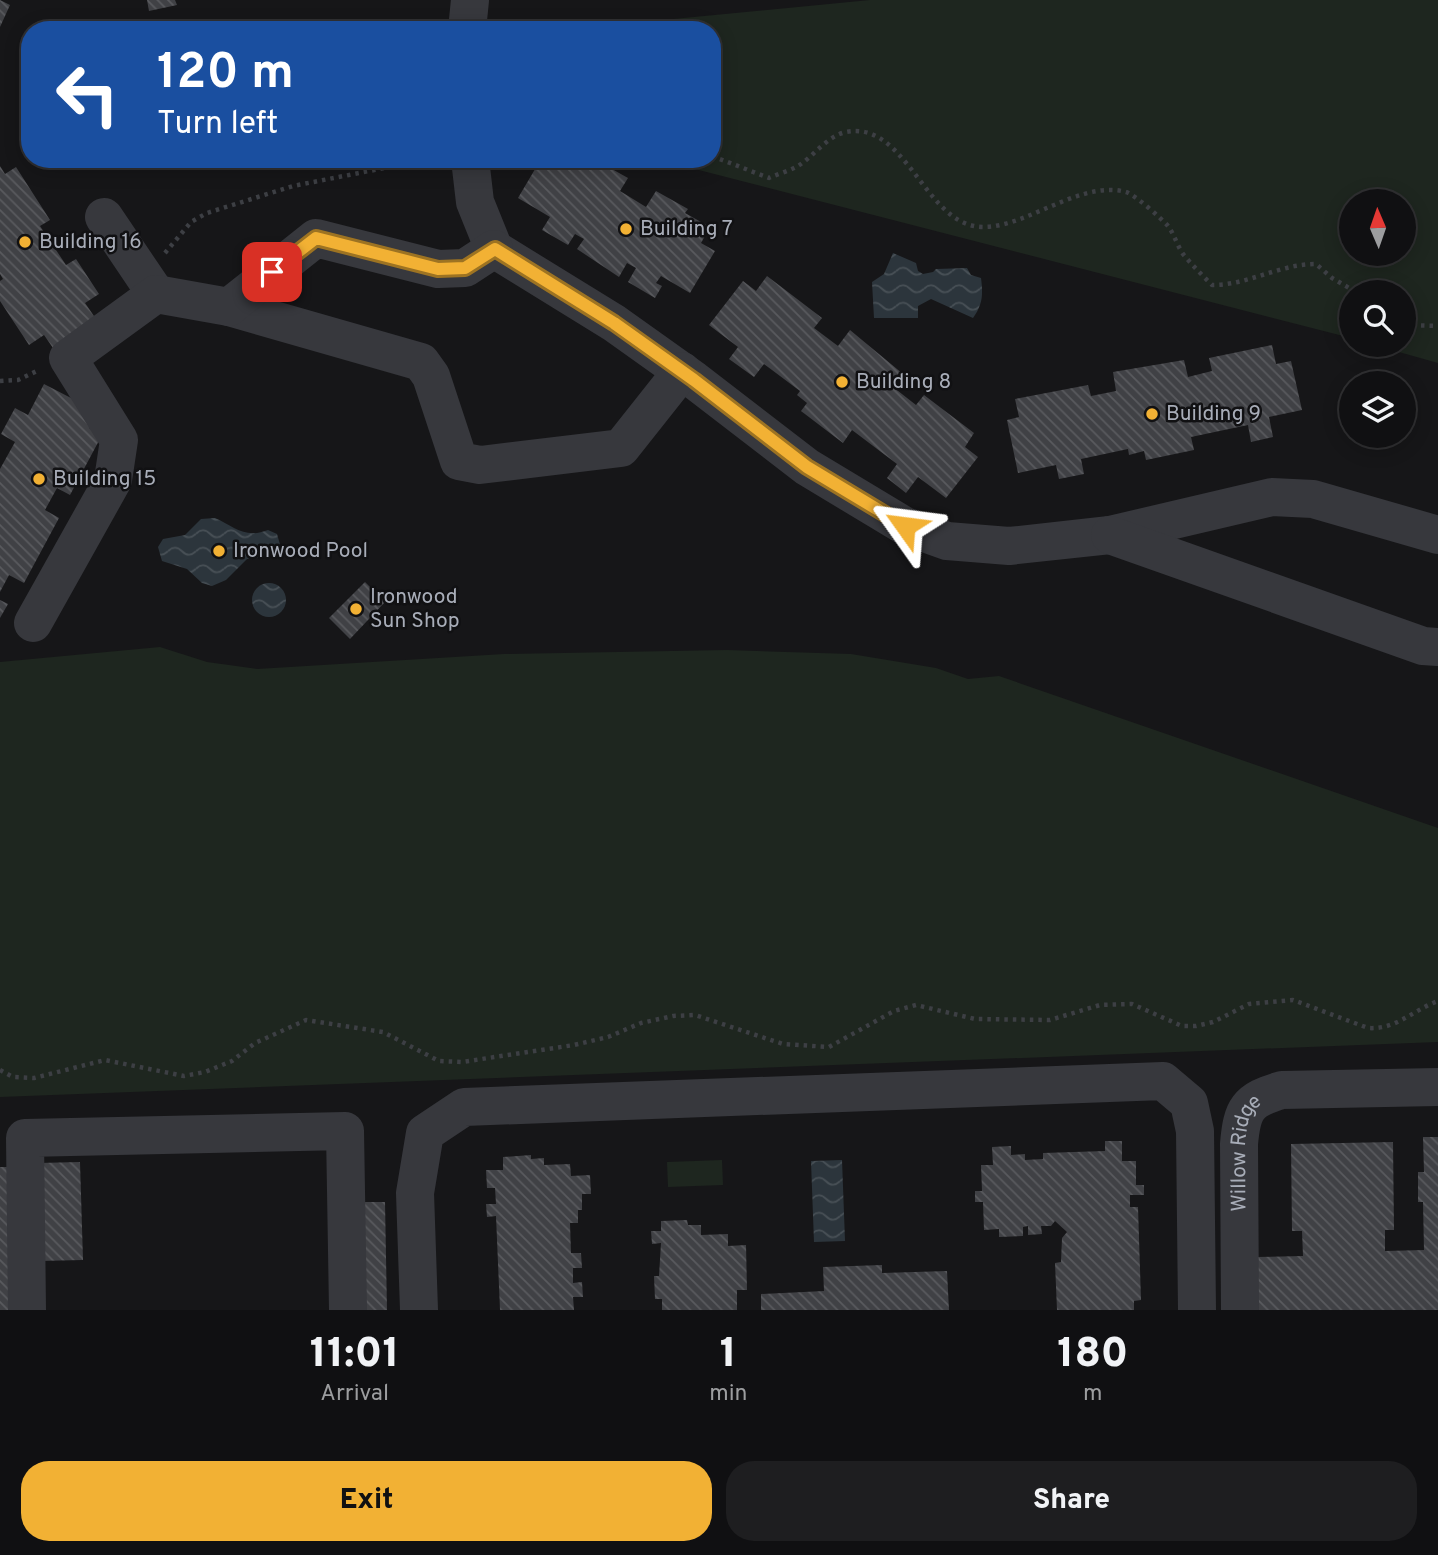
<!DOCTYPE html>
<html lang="en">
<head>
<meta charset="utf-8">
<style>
	:root { --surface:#101012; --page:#1e1e20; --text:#f1f3f6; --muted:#9c9d9f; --line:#303032; --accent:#f2b134 }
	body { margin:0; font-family:Overpass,sans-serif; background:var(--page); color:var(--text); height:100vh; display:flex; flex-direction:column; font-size:26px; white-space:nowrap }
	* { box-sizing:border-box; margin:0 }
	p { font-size:23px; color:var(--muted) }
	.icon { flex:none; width:38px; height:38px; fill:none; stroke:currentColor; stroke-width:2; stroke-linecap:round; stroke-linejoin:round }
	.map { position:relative; height:1310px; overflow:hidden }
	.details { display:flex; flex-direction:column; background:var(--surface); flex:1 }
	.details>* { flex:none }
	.top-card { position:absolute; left:21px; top:21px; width:700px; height:147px; border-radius:28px; box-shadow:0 4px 18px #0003,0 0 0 2px var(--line); background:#1a4fa0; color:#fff; overflow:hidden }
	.needle { width:46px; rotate:358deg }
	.controls { position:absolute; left:1339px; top:189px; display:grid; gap:14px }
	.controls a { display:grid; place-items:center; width:77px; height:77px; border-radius:50%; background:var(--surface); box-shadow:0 4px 18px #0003,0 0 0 2px var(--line); font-size:35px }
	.pin { position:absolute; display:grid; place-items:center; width:60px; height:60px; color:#fff; margin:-30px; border-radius:14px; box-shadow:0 4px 10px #0006 }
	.me { position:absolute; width:77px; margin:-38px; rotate:301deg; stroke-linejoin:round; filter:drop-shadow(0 0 5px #0008) }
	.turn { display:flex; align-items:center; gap:24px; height:147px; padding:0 21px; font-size:32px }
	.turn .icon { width:91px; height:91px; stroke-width:2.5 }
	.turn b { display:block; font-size:49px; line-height:60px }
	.eta { display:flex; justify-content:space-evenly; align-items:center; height:119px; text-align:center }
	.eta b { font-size:42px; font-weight:800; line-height:49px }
	.button { display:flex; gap:14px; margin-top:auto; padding:14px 21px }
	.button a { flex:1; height:80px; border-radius:28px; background:var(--accent); color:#111; font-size:28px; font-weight:800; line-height:80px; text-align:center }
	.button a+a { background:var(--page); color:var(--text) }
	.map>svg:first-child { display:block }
	.grass { fill:#1e261f; fill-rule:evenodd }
	.water { fill:url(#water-waves) }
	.building { fill:url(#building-back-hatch) }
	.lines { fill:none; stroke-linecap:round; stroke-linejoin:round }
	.path { stroke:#3d3f44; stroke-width:4.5; stroke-dasharray:3.5 5; stroke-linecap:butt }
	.minor { stroke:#37383d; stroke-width:38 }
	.route-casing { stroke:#9d7322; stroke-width:18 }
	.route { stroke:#f2b134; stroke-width:12 }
	.poi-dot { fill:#f2b134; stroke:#111113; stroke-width:2.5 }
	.labels { text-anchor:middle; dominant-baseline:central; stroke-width:5; stroke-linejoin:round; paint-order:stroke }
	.poi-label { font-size:21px; fill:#a8adb8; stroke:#111113; text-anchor:start }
	.street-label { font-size:21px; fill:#a8adb8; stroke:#111113 }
</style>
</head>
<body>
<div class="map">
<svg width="1438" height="1310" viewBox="0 0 1438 1310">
	<defs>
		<pattern id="water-waves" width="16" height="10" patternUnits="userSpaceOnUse" patternTransform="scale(1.75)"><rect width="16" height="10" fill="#2c353c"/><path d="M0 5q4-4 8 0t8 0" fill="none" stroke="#485056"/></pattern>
		<pattern id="building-back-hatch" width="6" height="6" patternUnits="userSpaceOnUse" patternTransform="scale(1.75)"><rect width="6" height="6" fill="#404145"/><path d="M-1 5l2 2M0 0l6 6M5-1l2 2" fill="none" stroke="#595a5e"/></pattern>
	</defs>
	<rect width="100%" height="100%" fill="#161618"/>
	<g class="grass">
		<path d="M870,0H1438V363L1374,345H1404V292H1351V338L656,159H712V30H559ZM1351,201H1404V254H1351Z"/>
		<path d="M160,647L207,662L257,669L504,654L727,650L851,654L936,668L968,679L999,676L1438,828V1042L0,1097V662Z"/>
		<path d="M722,1160L723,1185L668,1187L667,1162Z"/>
	</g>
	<g class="water">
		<path d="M893,253L916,263L918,271L923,274L933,272L936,269L967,268L971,275L981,278C983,294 983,304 973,318L931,299L918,306V318H874L872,282L884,274Z"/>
		<path d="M215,518C235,527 245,539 268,530L277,534L281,548C273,560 261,557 247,559L226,580L212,586L202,583L187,569L162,561L158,547L163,539L185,535L201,519Z"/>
		<circle cx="269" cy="600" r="17"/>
		<path d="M842,1160L845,1241L814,1242L811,1161Z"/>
	</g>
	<g class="building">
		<path d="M0,0L10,5L0,27Z"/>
		<path d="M147,0H175L177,5L149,11Z"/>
		<path d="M541,159H594L628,178L620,191L646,207L656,191L688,209L685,213L710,227L701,243L715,251L690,293L661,276L656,283L662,286L655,298L628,282L636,268L627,263L619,277L577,249L584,239L575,234L568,245L542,230L550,217L518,198Z"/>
		<path d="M0,166L5,174L16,167L50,220L40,226L66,265L76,259L99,294L85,303L96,319L53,348L44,335L29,345L0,301V281L3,279L0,274Z"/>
		<path d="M767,276L822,318L814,328L838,346L850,330L903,374L893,387L916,405L924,395L974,433L965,447L978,457L946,498L918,477L906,493L887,478L897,464L852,430L843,443L801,411L807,403L797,395L800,391L764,364L754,377L729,359L738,347L709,325L743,281L756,291Z"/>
		<path d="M1272,345L1276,364L1291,361L1302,410L1269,417L1273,437L1251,442L1248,425L1191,437L1194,450L1146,460L1144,451L1129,455L1128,449L1081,459L1084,474L1059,479L1056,465L1018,473L1007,420L1019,417L1015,399L1088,385L1091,396L1116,391L1113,372L1184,360L1188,377L1212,371L1209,358Z"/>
		<path d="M44,384L98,412L89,428L102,435L70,495L57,488L45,510L59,518L24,583L9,575L0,592V469L15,442L1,434L15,408L28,415Z"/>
		<path d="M365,582L385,602L350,639L329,618Z"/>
		<path d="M0,600L8,604L0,618Z"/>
		<path d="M1423,1137H1438V1310H1257L1255,1257L1303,1256L1302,1231H1292L1291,1144L1393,1142L1394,1230H1385V1251L1424,1250L1423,1202H1418V1172H1424Z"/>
		<path d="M1105,1141H1122V1161H1136V1185H1144V1195H1130V1207H1138L1141,1300L1134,1301V1310H1057L1055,1263L1061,1262L1062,1238L1067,1232L1055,1221L1051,1226H1041L1042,1234L1028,1235V1226L1023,1227V1236L999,1237V1229L984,1230L983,1202H975V1191H982L981,1165H993L992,1147L1011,1146V1155L1025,1154V1160L1043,1159V1153L1105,1151Z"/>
		<path d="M531,1155V1159L544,1158V1165L570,1164L571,1176L590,1175L591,1194H582V1210H578V1223H570L571,1253H581L582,1268H573V1283L582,1282L583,1297H573L574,1310H500L496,1216L487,1217L486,1204H496L495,1188H487L486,1170H503V1157Z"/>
		<path d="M80,1162L83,1260L40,1261L38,1163Z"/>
		<path d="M0,1167H9L11,1310H0Z"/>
		<path d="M357,1202H385L387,1310H359Z"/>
		<path d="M687,1220L688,1225H701V1235L728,1234V1246L746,1245L747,1290H737V1310H662V1299H655L654,1276H659L661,1243L652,1244L651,1231H661V1221Z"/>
		<path d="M882,1265V1273L947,1271L949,1310H761V1294L824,1291L823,1267Z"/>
	</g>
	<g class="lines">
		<g class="path">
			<path d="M712,156L769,178C778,174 789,171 798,166C814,156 827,136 846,132C901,121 921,207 967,224C1012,241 1075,178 1126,192C1134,194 1162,219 1168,226C1174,234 1177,245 1183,254C1192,265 1202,275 1212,285C1249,285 1279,264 1316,264L1332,278L1356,292"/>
			<path d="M165,253L191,222L207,213L293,186L430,159"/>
			<path d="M1404,325L1438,326"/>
			<path d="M0,381L18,380L39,370"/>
			<path d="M0,1070L13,1077L34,1078L105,1060L184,1076L205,1072L232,1061L255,1043L306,1020L383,1032L439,1061L462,1062L574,1045L608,1037L641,1023L673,1016L695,1015L783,1044L829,1047L894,1011L916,1005L975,1019L1050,1020L1100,1005L1132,1004L1182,1026H1196L1213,1022L1249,1004L1293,1000L1368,1028C1396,1030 1413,1010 1438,1001"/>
		</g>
		<g class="minor">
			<path d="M467,30L470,0"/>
			<path d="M470,159L475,202L494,249L614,323L694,380L807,467L905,526L947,541L1009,546L1110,535L1272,497L1313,499L1438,535"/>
			<path d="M104,217L156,294"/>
			<path d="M229,307L421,362L431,376L459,461L480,465L621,448L682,371"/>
			<path d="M1110,535L1423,646L1438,647"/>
			<path d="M33,623L113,480L119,440L68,358L156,294L229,307L316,238L438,269L465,268L494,249"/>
			<path d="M27,1310L25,1138L345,1131L348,1310"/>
			<path d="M419,1310L415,1193L425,1133L464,1107L1163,1081L1189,1103L1195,1131L1197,1310"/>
			<path id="s1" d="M1240,1310L1239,1144C1242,1109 1247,1100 1282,1090L1438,1087"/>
		</g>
	</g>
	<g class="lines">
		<g class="route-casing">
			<path id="route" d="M272,272L316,238L438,269L465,268L495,249L614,323L694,380L807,467L905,526"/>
		</g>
		<use href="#route" class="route"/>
	</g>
	<g class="poi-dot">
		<circle cx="626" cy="229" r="7"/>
		<circle cx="25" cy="242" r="7"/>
		<circle cx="842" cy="382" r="7"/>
		<circle cx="1152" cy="414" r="7"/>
		<circle cx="39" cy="479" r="7"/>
		<circle cx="219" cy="551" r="7"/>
		<circle cx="356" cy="609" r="7"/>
	</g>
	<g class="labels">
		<g class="poi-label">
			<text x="640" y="229">Building 7</text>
			<text x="39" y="242">Building 16</text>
			<text x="856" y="382">Building 8</text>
			<text x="1166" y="414">Building 9</text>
			<text x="53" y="479">Building 15</text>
			<text x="233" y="551">Ironwood Pool</text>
			<text x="370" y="597">Ironwood<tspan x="370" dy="24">Sun Shop</tspan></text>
		</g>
		<g class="street-label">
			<text stroke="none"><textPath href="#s1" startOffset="158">Willow Ridge</textPath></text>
		</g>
	</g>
</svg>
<div class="controls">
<a><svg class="needle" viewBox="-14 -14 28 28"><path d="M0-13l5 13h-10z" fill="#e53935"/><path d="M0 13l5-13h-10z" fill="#9c9d9f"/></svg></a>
<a><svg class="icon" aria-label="search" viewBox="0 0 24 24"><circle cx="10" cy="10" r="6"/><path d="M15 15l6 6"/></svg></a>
<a><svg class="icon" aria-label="layers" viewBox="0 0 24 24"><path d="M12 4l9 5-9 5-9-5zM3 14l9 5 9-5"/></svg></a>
</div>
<div class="pin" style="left:272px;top:272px;background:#d93025"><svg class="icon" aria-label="arrive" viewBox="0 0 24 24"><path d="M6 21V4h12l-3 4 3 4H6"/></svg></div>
<svg class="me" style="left:905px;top:526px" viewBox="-20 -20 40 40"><path d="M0-17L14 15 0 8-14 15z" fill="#f2b134" stroke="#fff" stroke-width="4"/></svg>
<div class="top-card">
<div class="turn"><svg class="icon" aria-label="left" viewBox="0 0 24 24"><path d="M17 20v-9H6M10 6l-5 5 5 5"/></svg><div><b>120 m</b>Turn left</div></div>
</div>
</div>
<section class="details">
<div class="eta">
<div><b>11:01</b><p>Arrival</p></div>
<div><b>1</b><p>min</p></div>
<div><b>180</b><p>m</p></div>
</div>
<div class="button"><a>Exit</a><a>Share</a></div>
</section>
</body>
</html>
